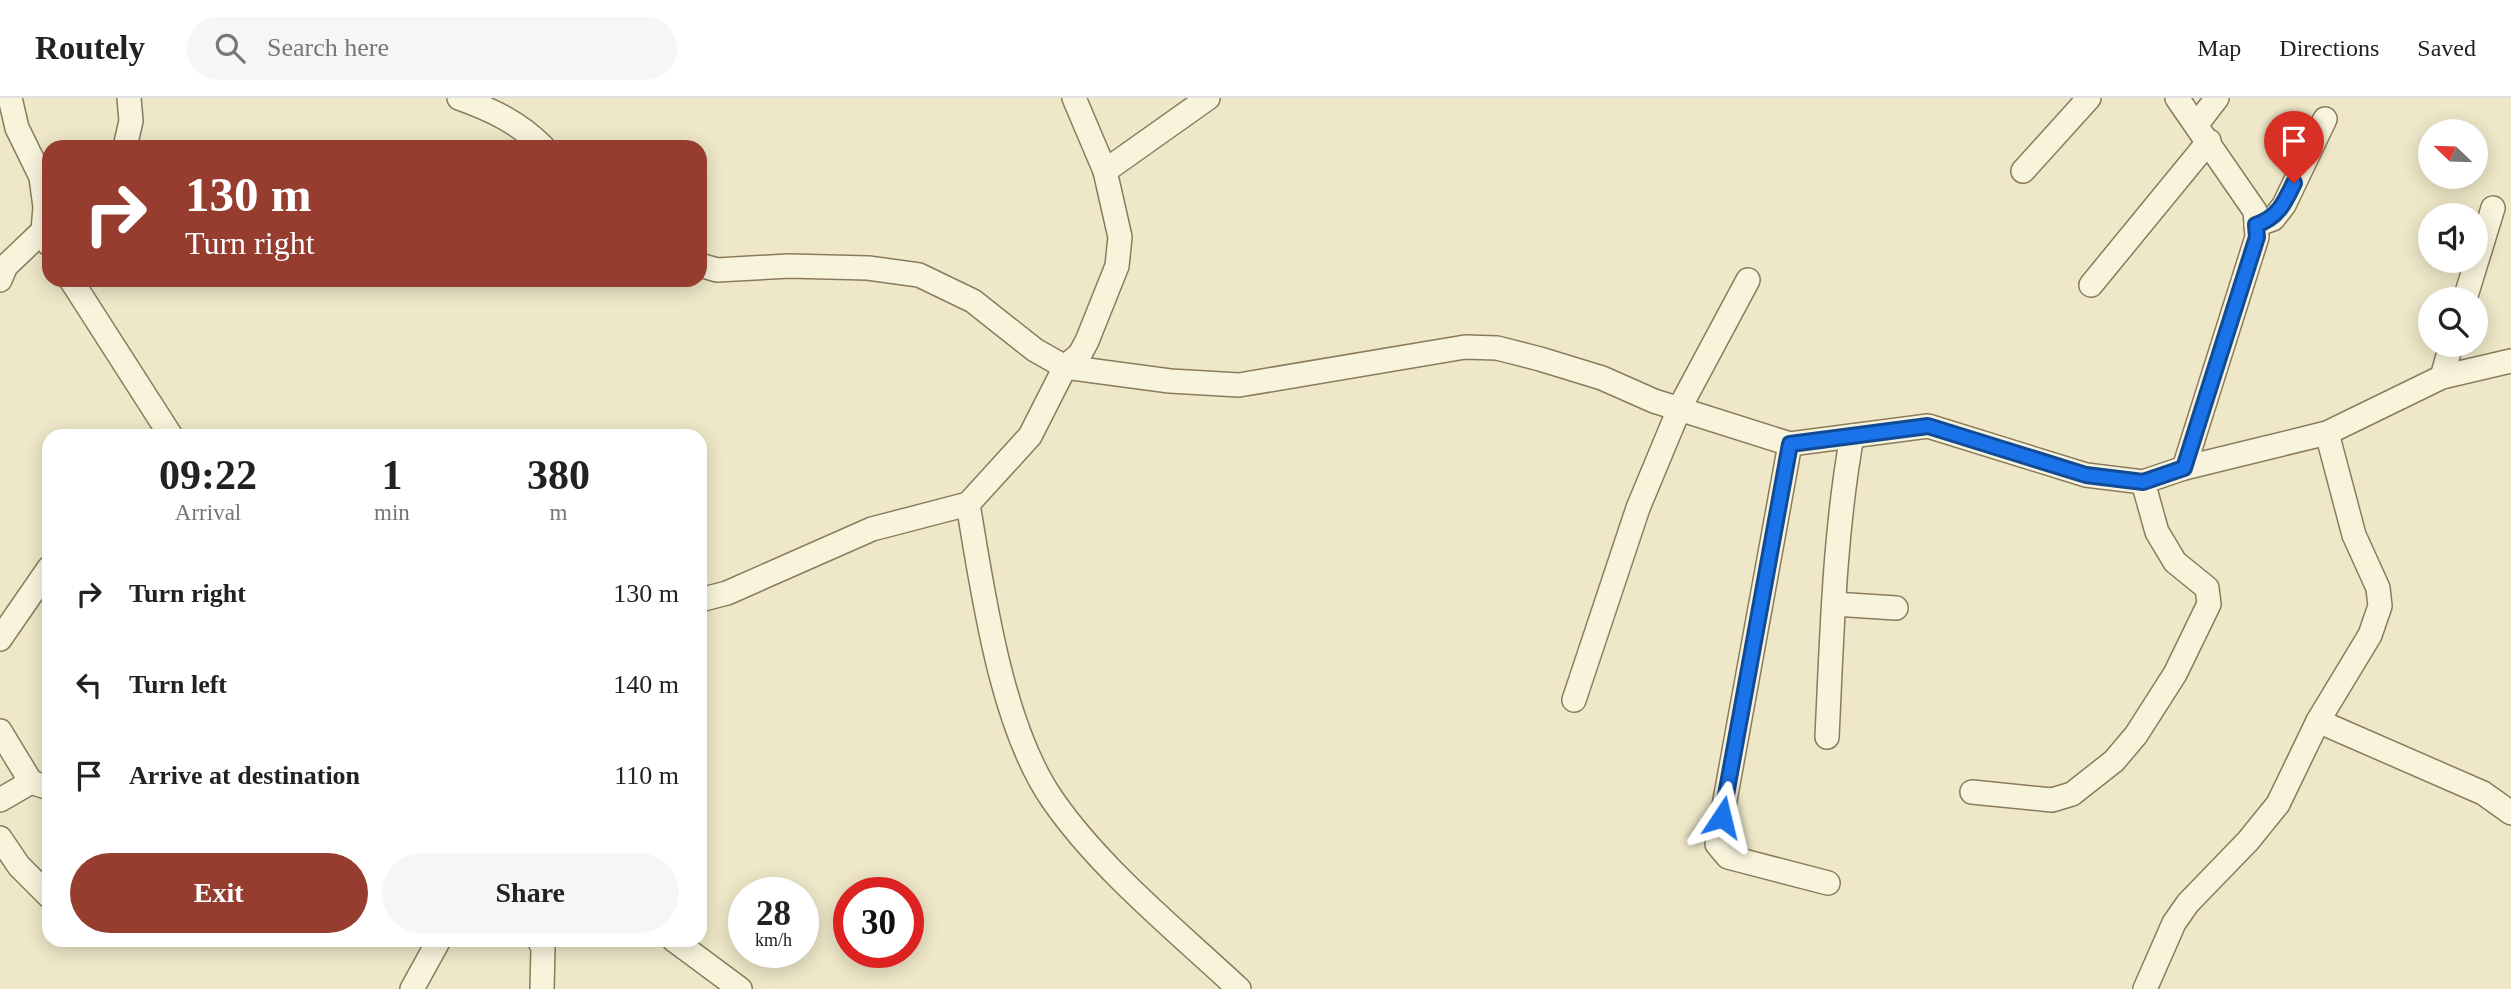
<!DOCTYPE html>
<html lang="en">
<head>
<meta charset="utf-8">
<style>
	:root { --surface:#fff; --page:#f6f6f6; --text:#222; --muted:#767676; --line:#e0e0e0; --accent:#973d2f }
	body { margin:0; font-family:Georgia,serif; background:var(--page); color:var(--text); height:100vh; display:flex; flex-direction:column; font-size:26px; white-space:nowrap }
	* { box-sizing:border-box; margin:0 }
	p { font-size:23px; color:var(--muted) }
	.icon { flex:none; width:38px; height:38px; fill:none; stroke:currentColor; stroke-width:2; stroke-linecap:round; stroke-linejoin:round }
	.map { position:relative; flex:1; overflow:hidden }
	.details { position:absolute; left:42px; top:331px; width:665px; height:518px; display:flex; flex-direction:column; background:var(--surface); border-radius:21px; box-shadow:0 4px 18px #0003 }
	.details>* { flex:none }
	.top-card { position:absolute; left:42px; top:42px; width:665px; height:147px; border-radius:21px; box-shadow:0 4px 18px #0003; background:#973d2f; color:#fff; overflow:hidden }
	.needle { width:46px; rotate:293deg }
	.controls { position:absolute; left:2418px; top:21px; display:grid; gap:14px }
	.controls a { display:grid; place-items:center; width:70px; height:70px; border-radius:50%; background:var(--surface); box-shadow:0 4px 18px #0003; font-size:35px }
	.speed { position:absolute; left:728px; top:779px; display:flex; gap:14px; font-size:35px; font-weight:700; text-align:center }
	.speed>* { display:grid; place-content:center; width:91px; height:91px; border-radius:50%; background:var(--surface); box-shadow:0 4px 18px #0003; line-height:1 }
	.speed small { font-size:18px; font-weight:400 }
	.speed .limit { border:10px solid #d22; background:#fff; color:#111 }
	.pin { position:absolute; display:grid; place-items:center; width:60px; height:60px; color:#fff; margin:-72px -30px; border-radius:50% 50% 50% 0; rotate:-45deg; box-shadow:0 0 7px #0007 }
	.pin .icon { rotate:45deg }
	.me { position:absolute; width:77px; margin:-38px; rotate:10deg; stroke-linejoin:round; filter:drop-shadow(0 0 5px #0008) }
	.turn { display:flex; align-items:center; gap:24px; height:147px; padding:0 28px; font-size:32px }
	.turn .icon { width:91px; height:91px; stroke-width:2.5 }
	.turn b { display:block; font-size:49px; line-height:60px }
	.eta { display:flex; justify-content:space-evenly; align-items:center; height:119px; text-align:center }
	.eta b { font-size:42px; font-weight:800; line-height:49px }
	.action { display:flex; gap:14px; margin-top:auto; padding:14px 28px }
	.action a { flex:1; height:80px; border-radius:42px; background:var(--accent); color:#fff; font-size:28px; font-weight:800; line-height:80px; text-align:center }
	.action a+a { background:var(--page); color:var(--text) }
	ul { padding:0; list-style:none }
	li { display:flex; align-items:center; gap:21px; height:91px; padding:0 28px }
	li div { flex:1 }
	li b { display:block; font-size:26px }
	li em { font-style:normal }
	header { display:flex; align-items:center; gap:42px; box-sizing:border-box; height:98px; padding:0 35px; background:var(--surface); border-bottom:2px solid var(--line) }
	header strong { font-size:33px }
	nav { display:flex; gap:38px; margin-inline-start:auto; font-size:24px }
	.search { width:490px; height:63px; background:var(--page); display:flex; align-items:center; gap:18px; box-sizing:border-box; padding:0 24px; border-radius:38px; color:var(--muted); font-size:26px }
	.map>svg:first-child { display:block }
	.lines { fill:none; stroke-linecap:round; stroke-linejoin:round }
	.minor-casing { stroke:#8a7b5d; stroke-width:26 }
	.minor { stroke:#f8f4dc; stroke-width:23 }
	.route-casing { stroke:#114b97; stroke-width:18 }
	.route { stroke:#1a73e8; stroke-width:12 }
</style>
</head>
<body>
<header>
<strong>Routely</strong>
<div class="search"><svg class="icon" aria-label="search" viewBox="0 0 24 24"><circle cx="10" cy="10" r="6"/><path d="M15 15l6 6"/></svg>Search here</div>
<nav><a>Map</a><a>Directions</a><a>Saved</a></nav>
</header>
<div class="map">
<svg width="2511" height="891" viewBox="0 0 2511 891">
	<rect width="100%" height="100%" fill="#eee8c8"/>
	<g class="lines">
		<g class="minor-casing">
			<g id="minor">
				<path d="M10,0L17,30L41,79L45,109L43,133L49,146"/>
				<path d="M459,0C492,12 518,24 543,49"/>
				<path d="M2177,0L2255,113L2257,139L2184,370"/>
				<path d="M2197,26L2217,0"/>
				<path d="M125,49L131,23L129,0"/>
				<path d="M1105,73L1208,0"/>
				<path d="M2023,73L2089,0"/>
				<path d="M2256,127L2273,121L2284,107L2325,21"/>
				<path d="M700,167L717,172L789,168L868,170L919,177L973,203L1035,252L1065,269L1170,283L1239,287L1465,249L1497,250L1540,261L1602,280L1654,303L1790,346L1928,328L2086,377L2143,384L2184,370L2327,335L2442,279L2511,263"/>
				<path d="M0,182L6,168L49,127"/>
				<path d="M71,182L171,338"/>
				<path d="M2091,187L2209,43"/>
				<path d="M2465,201L2493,110"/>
				<path d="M2442,279L2451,247"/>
				<path d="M1790,346L1717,746L1728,759L1828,785"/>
				<path d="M968,406C983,495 1001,627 1052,701C1100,771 1177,833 1239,891"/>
				<path d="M700,502L727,495L872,431L968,406L1030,338L1065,269L1080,256L1087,243L1117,168L1120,139L1105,73L1074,0"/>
				<path d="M1834,506L1896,510"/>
				<path d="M0,541L49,470"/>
				<path d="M1574,602L1638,410L1680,309L1748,182"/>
				<path d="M2318,623L2483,695L2511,715"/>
				<path d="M0,633L31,684"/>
				<path d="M1827,639C1832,538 1834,438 1852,338"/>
				<path d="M1972,694L2052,702L2072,696L2114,663L2136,637L2175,576L2209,506L2207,490L2175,464L2157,434L2143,384"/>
				<path d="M0,702L31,684L49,690"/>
				<path d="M0,740L19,768L49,798"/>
				<path d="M539,842L543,850L542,891"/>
				<path d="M674,842L740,891"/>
				<path d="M412,891L439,842"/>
				<path d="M2145,891L2174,825L2188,805L2248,743L2278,706L2318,623L2370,537L2380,508L2378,490L2354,437L2327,335"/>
			</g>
		</g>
		<use href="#minor" class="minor"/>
	</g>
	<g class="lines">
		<g class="route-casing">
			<path id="route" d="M1722,719L1790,346L1928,328L2086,377L2143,384L2184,370L2257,139L2256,127C2278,119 2284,106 2294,85"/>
		</g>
		<use href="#route" class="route"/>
	</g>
</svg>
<div class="controls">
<a><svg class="needle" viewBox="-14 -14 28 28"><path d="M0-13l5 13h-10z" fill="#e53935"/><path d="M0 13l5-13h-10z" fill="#767676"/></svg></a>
<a><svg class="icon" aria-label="sound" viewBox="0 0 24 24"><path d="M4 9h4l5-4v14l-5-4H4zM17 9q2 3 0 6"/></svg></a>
<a><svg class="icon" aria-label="search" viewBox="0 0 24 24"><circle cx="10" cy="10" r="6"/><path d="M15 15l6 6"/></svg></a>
</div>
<div class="speed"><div>28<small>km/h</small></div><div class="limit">30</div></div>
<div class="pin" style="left:2294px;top:85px;background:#d93025"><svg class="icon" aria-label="arrive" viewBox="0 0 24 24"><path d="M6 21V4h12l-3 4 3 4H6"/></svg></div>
<svg class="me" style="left:1722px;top:719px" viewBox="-20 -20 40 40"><path d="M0-17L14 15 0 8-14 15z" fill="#1a73e8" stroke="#fff" stroke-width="4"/></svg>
<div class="top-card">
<div class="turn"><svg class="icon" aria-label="right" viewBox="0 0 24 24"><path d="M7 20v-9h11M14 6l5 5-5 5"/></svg><div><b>130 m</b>Turn right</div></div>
</div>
<section class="details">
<div class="eta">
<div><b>09:22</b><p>Arrival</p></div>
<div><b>1</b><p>min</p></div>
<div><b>380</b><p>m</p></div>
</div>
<ul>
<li><svg class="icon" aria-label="right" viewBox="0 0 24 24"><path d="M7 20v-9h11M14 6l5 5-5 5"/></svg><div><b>Turn right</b></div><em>130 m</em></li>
<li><svg class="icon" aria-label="left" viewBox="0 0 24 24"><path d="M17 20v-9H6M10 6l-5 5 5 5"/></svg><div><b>Turn left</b></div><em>140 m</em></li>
<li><svg class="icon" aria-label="arrive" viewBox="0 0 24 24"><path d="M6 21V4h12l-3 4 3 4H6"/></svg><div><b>Arrive at destination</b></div><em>110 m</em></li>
</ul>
<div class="action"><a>Exit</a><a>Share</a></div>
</section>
</div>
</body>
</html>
